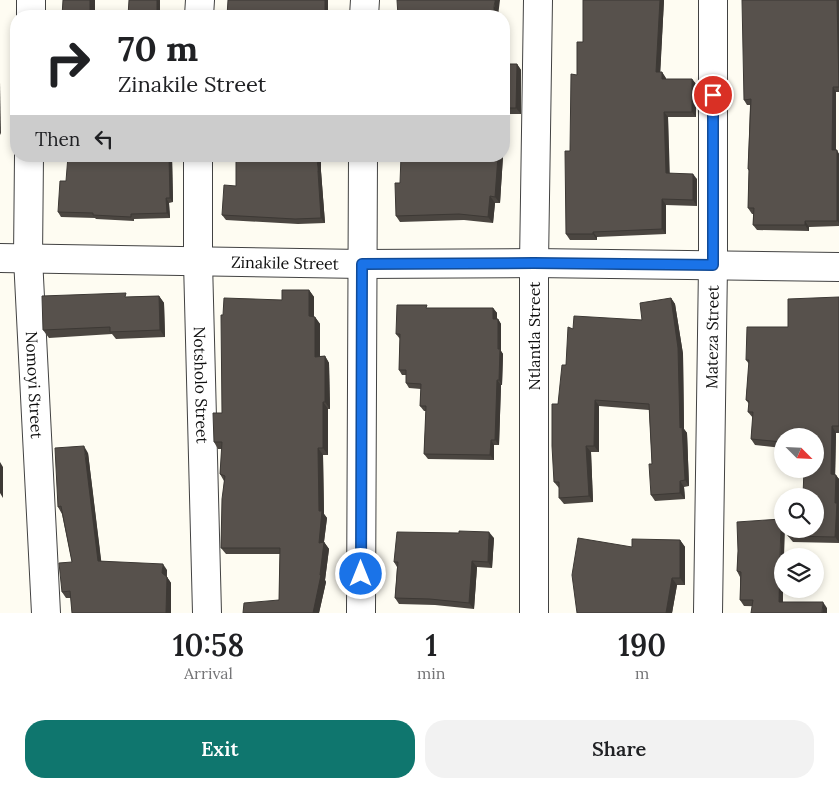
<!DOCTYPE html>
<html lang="en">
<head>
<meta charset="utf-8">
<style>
	:root { --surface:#fff; --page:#f2f2f2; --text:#202124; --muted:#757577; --accent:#0f766e }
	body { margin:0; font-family:Lora,serif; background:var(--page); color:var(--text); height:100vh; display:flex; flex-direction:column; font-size:19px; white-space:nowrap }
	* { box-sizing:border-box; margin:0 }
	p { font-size:16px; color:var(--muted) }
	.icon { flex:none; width:28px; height:28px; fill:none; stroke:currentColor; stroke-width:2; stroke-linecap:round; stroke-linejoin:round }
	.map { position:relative; height:613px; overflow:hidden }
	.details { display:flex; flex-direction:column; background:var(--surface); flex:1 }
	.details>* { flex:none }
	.hud { position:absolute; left:10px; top:10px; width:500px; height:152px; border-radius:20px; box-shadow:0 2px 8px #0003; background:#fff; color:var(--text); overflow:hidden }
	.needle { width:32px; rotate:114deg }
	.controls { position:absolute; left:774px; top:428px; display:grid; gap:10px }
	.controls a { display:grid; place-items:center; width:50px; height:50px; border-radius:50%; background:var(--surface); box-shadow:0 2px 8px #0003; font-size:25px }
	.pin { position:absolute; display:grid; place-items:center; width:42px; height:42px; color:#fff; margin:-21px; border:2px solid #fff; border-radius:50%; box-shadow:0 1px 5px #0007 }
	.me { position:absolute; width:55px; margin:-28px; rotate:0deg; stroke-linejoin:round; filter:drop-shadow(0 0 4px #0008) }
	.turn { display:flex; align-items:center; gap:18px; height:105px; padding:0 25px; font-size:22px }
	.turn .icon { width:65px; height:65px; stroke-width:2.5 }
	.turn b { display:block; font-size:35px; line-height:42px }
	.then { display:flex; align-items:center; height:48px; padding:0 25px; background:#0003; gap:10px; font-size:19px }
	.eta { display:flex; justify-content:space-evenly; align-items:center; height:85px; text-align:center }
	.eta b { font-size:30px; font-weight:600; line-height:35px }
	.button { display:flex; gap:10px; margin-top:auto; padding:10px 25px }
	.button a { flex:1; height:58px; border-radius:20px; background:var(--accent); color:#fff; font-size:20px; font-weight:600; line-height:58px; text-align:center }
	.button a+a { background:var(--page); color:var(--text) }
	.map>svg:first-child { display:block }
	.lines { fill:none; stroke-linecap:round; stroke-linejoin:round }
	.minor-casing { stroke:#424242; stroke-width:30 }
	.minor { stroke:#fff; stroke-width:28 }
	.wall { fill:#4b4641 }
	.shaded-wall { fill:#3d3935 }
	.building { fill:#57514c; stroke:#3d3935 }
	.route-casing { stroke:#114b97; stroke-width:12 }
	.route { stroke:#1a73e8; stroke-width:9 }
	.labels { text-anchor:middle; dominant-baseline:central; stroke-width:5; stroke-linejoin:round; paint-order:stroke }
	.street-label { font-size:16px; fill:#0f0f0f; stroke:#fff }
</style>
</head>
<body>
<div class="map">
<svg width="839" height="613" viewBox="0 0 839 613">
	<rect width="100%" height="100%" fill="#fefcf2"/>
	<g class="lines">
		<g class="minor-casing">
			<g id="minor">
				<path d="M31,16V0"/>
				<path d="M199,16L200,0"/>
				<path d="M364,16L365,0"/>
				<path id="s1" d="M29,156L28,258L46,613"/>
				<path id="s2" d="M198,156V262L207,613"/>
				<path id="s3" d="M0,258L362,264L534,263L839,267"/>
				<path d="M361,613L363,156"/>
				<path d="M534,613V263L538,0"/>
				<path id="s4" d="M708,613L713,265V0"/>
			</g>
		</g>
		<use href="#minor" class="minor"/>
	</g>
	<g class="wall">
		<path d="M583,0H664L660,72H662L666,79H692L696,84V117H668L669,173L697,179V206L666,205V234L597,237V240H570L566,234L570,151L577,75L583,42Z"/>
		<path d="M839,0V92H836V150L839,154V226L809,227V231L757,230L753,225V214H752L748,208L749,171L748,169L750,105H747L744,100Z"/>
		<path d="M504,21L506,64H517L521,70V114H506L504,149Z"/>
		<path d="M172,156L173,202L169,203L170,218L134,219V221L96,219L95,218L61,217L58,212Z"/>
		<path d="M503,156L500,203H495L493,223L464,220L400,222L396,216L400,183Z"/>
		<path d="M321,171L325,223L298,224L226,220L222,215L236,186Z"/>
		<path d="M309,290L314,297V317H315L320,324V356H325L329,363L330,409H328V455H323L324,514L327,518L324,542L329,549L325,580L326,582L319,613H243L279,600L280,554H226L221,548L224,481L220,474L222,449H218L214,442L222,413L223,315L282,300Z"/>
		<path d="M159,296L164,303L165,337L116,339L112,334L49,338L43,330L128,297Z"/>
		<path d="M839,297V433H836L835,475L839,479V543L793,542L788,536L815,529V436H782V448L755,445L751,439L753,418L748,412L749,404L746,400L749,364L746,360Z"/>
		<path d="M671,298L675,304L683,354L684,429L687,433L689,486L684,487L685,499L655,501L651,495L652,464L649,410L599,406V452H591L593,502L564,504L559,498V488L554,482L558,404L573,329L642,320Z"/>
		<path d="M429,308H493L497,313V319H498L501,324V351L503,354L502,385H501L499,445H494V460L428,459L424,454L426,411H424L420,406L421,389L409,388L406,383V375H402L399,370L400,339L396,334Z"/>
		<path d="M88,453L101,561L167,570V577L171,583V613H72L71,598H66L62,592L72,562L62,514L58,507Z"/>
		<path d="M494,538L492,568L477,567L474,609L435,605L399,604L395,598L397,567L394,562Z"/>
		<path d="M680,540L685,547V585H677L672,613H577Z"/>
		<path d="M738,551L783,589V602L827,608L744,606L740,600V577L737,571Z"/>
	</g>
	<g class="shaded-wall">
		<rect x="90" y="0" width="5" height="16"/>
		<rect x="157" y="0" width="3" height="16"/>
		<rect x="325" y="0" width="3" height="16"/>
		<path d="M495,0H500L498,16L493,15Z"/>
		<path d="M660,0H664L660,78L656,72Z"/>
		<path d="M837,0H839V87Z"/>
		<path d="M504,21L507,70L504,66Z"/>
		<path d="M517,64L521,70V114L516,108Z"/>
		<path d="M662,72L666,78V84L662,79Z"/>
		<path d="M692,79L696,84V117L692,112Z"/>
		<path d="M0,82L1,135L0,133Z"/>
		<path d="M833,87L836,92V156L832,150Z"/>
		<path d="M504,110L506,114L504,149Z"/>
		<path d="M664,112L668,117L670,179L666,173Z"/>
		<path d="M837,150L839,154V223L837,221Z"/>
		<path d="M169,156H172L173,202L170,198Z"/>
		<path d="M317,156H321V171L325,223L321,218Z"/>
		<path d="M498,156H503L500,203L495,197Z"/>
		<path d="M693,174L697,179V206L693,200Z"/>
		<path d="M490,196L495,203L493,223L488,217Z"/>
		<path d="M166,198L169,203L170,218L167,213Z"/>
		<path d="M662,199L666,205V234L662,229Z"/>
		<path d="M805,221L809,227V231L805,225Z"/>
		<path d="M593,232L597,237V240L593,234Z"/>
		<path d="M309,290L314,297V323L309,316Z"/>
		<path d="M159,296L164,303L165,337L160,330Z"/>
		<path d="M671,298L675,304L683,354L684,429L687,433L689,486L685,480L680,428Z"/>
		<path d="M493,308L497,313V324L493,319Z"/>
		<path d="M315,317L320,324V363L315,357Z"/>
		<path d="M498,319L501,324V351L503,354L502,385L499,380Z"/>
		<path d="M325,356L329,363L330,409L325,402Z"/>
		<path d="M497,380L501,385L499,445L495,440Z"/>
		<path d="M595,400L599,406V452L594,446Z"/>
		<path d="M323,402L328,409V455L323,448Z"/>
		<path d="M832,426L836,433L835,481L831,474Z"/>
		<path d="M491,440L494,445V460L490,455Z"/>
		<path d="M84,446L88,453L102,567L98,561Z"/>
		<path d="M586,446L591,452L593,502L589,496Z"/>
		<path d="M318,448L323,455L324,514L327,518L323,549L319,543V511Z"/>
		<path d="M0,462L3,467V498L0,493Z"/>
		<path d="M836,475L839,479V542L835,537V503Z"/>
		<path d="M680,481L684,487L685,499L680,493Z"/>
		<path d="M781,519L782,522V529H785L784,556H782L783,608L779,602Z"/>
		<path d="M489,532L494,538L492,568L488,562Z"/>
		<path d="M680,540L685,547V585L680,578Z"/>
		<path d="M324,542L329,549L325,580L326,582L319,613H313L320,575Z"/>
		<path d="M472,561L477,567L474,609L469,603Z"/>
		<path d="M163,564L167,570L166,579L162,573Z"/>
		<path d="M167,577L171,583V613H166Z"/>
		<path d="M672,578L677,585L672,613H666Z"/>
		<path d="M823,602L827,608V613H822Z"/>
	</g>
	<g class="building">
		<path d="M63,0H90V16H62Z"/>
		<path d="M129,0H157V16H128Z"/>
		<path d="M228,0H325V16H227Z"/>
		<path d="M397,0H495L493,15H499V16H398Z"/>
		<path d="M583,0H660L656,72H662V79H692V112H664L666,173L693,174V200L662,199V229L593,232V234H566L565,151H570L571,74L577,75V42H583Z"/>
		<path d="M742,0H837L839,87H833L832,150H837V221H805V225H753L754,208H748L749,169H748L751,99L744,100Z"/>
		<path d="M504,64H517L516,108H504Z"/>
		<path d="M68,156H169L170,198H166L167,213L131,214V217L93,215V213L58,212L60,181H66Z"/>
		<path d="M236,156H317L321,218L295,219L222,215L224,185L236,186Z"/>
		<path d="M401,156H498L495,197L490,196L488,217L459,214L396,216L395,183H400Z"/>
		<path d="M282,290H309V316L315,317V357L325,356V402H323V448H318L319,511H322L319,543L324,542L320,575H321L313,613H243L244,603L279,600L280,548H221L222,499L225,476L220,474L222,442H214L213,413H222L221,315H223L224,298L282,300Z"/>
		<path d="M126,293L125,297L159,296L160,330L110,332V327L43,330L42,296Z"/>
		<path d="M839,297V426H832L831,474L836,475L835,503H837L835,537L788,536V529H815V496H803L804,469H815V436H782V442L751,439L753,412H748L749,401L746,400L749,360H746L747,327H788V299Z"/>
		<path d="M671,298L678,348L680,428L682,427L685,480L680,481V493L651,495L649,464H652L649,404L595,400L594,446H586L589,496L559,498V482H554L552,446V404H558L562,365H566L568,327L573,329L574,316L642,320L640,303Z"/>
		<path d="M397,305H427L426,308H493V319H498V349H500L499,380H497L495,440H491L490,455L424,454L426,406H420L421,384L406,383V370H399L400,334H396Z"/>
		<path d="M84,446L98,561L163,564L162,573L167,577L166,613H72L70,591L62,592L59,563L72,562L61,506L58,507L55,448Z"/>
		<path d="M781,519L779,602H823L822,613H751L753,600H740L741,572L737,571L738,551L737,522Z"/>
		<path d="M459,531L489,532L488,562L472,561L469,603L430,599L395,598L398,562H394L397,532L459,533Z"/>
		<path d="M578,538L632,547V539L680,540V578H672L666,613H577L572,575Z"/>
	</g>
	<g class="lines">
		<g class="route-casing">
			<path id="route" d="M361,574L362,264L534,263L713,265V95"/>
		</g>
		<use href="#route" class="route"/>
	</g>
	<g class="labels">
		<g class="street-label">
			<text stroke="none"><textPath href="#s3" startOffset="285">Zinakile Street</textPath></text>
			<text transform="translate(534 336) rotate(-90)">Ntlantla Street</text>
			<text stroke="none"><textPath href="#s4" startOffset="276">Mateza Street</textPath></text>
			<text stroke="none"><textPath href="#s1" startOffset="229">Nomoyi Street</textPath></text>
			<text stroke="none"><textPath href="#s2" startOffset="229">Notsholo Street</textPath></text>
		</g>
	</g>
</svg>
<div class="controls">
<a><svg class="needle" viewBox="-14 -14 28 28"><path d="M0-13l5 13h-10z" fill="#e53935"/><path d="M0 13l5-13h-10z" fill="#757577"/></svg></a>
<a><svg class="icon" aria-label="search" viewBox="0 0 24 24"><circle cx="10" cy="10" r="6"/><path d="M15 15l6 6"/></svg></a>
<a><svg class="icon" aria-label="layers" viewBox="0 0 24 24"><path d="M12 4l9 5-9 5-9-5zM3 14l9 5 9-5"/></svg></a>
</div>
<div class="pin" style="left:713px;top:95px;background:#d93025"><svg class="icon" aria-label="arrive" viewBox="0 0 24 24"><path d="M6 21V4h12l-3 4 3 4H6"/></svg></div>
<svg class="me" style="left:361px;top:574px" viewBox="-20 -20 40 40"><circle r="17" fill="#1a73e8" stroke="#fff" stroke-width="3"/><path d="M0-11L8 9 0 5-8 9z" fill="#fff"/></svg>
<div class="hud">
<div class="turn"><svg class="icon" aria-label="right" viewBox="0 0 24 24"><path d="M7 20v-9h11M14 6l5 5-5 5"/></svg><div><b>70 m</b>Zinakile Street</div></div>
<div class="then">Then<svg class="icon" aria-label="left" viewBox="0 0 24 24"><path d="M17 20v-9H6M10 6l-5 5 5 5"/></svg></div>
</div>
</div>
<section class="details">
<div class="eta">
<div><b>10:58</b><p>Arrival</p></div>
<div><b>1</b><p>min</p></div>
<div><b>190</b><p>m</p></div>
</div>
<div class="button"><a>Exit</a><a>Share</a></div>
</section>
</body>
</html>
